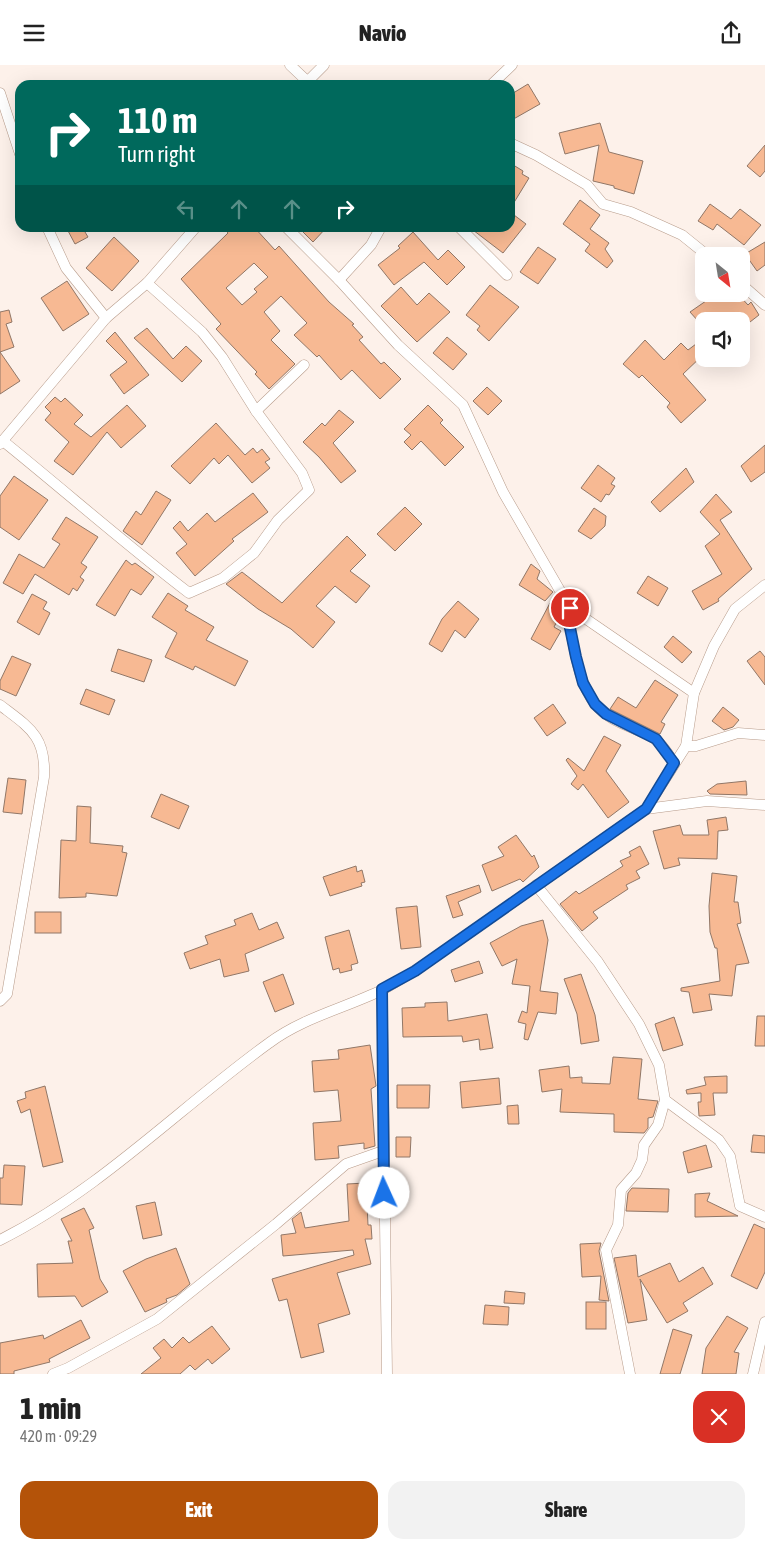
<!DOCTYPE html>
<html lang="en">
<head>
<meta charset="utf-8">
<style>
	:root { --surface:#fff; --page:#f2f2f2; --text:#222; --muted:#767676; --accent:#b45309 }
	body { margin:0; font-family:"Asap Condensed",sans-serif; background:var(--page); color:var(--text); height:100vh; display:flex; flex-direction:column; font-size:19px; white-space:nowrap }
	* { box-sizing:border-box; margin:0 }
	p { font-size:16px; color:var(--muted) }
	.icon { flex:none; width:28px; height:28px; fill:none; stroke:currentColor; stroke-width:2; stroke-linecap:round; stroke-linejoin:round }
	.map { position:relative; height:1309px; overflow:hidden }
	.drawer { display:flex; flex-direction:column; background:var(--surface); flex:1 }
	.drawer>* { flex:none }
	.banner { position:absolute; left:15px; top:15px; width:500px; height:152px; border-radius:15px; box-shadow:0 5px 20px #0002; background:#00695c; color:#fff; overflow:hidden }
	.needle { width:32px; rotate:150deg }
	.tools { position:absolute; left:695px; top:182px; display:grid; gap:10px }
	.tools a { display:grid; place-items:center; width:55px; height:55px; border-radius:10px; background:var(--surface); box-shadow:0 5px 20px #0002; font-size:25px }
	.pin { position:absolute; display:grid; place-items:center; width:42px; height:42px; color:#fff; margin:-21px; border:2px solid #fff; border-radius:50%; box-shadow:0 1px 5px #0007 }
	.me { position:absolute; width:55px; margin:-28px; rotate:358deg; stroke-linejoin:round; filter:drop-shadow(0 0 4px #0008) }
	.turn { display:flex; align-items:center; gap:18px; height:105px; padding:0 20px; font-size:22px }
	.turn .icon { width:65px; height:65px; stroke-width:2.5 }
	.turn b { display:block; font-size:35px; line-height:42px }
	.lanes { display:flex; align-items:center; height:48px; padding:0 20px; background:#0003; justify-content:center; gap:25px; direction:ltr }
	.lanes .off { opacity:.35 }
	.round { display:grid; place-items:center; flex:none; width:52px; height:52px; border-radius:15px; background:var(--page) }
	.overview { display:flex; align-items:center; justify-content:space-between; height:85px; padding:0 20px }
	h1 { font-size:30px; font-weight:800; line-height:38px }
	.cta { display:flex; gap:10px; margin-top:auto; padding:10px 20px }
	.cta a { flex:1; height:58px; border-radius:15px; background:var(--accent); color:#fff; font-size:20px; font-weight:800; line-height:58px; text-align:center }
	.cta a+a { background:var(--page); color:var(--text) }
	header { display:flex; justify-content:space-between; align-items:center; height:65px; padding:0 20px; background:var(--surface); font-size:22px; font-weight:800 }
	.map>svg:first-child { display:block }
	.building { fill:#f7b993; stroke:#917767; fill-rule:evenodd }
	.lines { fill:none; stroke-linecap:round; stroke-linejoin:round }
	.street-casing { stroke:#b89c8b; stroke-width:11 }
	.street { stroke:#fff; stroke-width:10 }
	.route-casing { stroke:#114b97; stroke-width:12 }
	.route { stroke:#1a73e8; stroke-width:9 }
</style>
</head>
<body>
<header><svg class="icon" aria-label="menu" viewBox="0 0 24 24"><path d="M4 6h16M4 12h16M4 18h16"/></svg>Navio<svg class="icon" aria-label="share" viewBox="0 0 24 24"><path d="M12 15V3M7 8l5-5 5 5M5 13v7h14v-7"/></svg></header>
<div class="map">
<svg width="765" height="1309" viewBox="0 0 765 1309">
	<rect width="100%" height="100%" fill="#fdf1ea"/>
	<g class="building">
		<path d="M528,19L540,39L510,56V30Z"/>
		<path d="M600,58L609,87L643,96L634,129L614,123V121L593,116L599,80L565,89L559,68Z"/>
		<path d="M765,80V106L760,112L747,101Z"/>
		<path d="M510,98L523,106L522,109L529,113L510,144Z"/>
		<path d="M580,135L600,150L590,164L609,178L605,184L613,196L607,203L585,186L590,179L563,159Z"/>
		<path d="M710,139L731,154L740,144L761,160L744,180L717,159L713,165L698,156Z"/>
		<path d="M510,147L526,159L503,188L469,162H510Z"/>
		<path d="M66,162H82L88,172L75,179Z"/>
		<path d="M223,162H254L275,185L279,181L329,237L354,259L352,260L363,272L359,275L381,299L384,297L401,314L380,334L352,305L341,315L319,290L317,292L294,270L307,258L281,231L264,247L280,266L271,275L295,299L269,324L255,309L257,307L216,264L221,259L181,214L228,168ZM254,198L268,212L254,224L257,227L242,240L226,223Z"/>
		<path d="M298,162H327L313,177Z"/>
		<path d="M413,167L438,195L448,185L465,202L447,220L424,197L394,220L378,200L400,183L398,181Z"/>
		<path d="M114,172L139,196L112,226L86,203Z"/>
		<path d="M765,177V200L757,206L745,189Z"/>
		<path d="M538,182L556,194L538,219L520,207Z"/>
		<path d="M67,216L89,249L63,266L41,233Z"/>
		<path d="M490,220L519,242L489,276L477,265L480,261L466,250Z"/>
		<path d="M401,222L417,240L429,228L450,247L417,277L381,241Z"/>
		<path d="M716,229H738L748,240L751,237L759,250L741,264V256H698L690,247Z"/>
		<path d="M9,245L12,257L6,259L14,282L0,287L20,316L0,329V247Z"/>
		<path d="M147,263L173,294L186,281L202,296L182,317L134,273Z"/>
		<path d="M115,267L149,310L124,329L110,310L127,297L106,276Z"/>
		<path d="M447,272L467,289L453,305L433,288Z"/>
		<path d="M704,273V289L683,309L706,335L681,358L667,342L670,338L642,310L639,313L623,299L645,275L664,295L681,278L688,285Z"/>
		<path d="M487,322L502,336L488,350L473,336Z"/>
		<path d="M55,332L61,337L65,333L83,350L74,359L91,372L127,340L146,361L121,383L107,367L73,410L54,396L69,377L45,355L51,348L45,342Z"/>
		<path d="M428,340L443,355L440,358L464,382L445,401L421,376L412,385L404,377L411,370L404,364Z"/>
		<path d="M339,345L354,357L333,378L356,406L341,418L319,392L303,377L322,358L325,361Z"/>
		<path d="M216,358L245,390L253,383L257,388L262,384L270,394L265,397L270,403L252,418L228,390L219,399L214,393L190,419L171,401Z"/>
		<path d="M765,380V407L751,417L741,401Z"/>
		<path d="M598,400L615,413L611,419L615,421L609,430L606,429L601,437L581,423Z"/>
		<path d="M686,403L694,417L660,447L651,437Z"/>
		<path d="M14,411L48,435L19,475L0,462V431Z"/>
		<path d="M156,426L171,435L142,480L123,466L136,446L141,450Z"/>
		<path d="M253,428L268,447L232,474L234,476L195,511L176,488L187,479L173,463L180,456L188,466L207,448L215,457Z"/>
		<path d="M716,429L732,447L720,455L752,504L718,534L719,536L703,545L692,526L722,509L705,481L720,469L700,447Z"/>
		<path d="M405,442L422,459L395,486L377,469Z"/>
		<path d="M594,443L606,451L605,461L591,474L578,466Z"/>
		<path d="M66,452L98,472L81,498L87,502L80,512L84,515L77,526L73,523L69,530L35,509L23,529L3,518L19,489L44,503L60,479L52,474Z"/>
		<path d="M347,471L366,490L350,506L370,521L356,538L335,521L316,541L335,557L313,583L291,564L258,544L226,519L242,507L282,538Z"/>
		<path d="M126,495L132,500L135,498L154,512L141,530L131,524L115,551L96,540Z"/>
		<path d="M531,499L540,506L537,514L553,527L545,536L519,520Z"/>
		<path d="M648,511L668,523L658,541L637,528Z"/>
		<path d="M168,528L188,541L185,545L214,562L206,575L248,596L235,621L195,601L193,605L165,592L177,568L152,552Z"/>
		<path d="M32,529L47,537L43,544L50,548L39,570L17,557Z"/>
		<path d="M458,536L479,554L465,573L455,565L442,587L429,579L442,554Z"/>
		<path d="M550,538L563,545L554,562L561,566L550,585L531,574Z"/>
		<path d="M673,571L692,587L682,598L664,582Z"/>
		<path d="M118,584L152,595L144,617L111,606Z"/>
		<path d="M760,586L765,592V620L747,596Z"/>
		<path d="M12,591L31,599L16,631L0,624V616Z"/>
		<path d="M655,615L678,630L661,657L665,659L660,669L610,644L618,632L636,643Z"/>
		<path d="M86,624L115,635L109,650L80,639Z"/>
		<path d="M553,639L566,658L547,671L534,653Z"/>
		<path d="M723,642L739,655L733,662L724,665L712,656Z"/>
		<path d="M604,671L621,680L606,706L629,737L608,753L583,719L578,725L571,719L577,711L566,695L568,693L584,706Z"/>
		<path d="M8,713L26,715L22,749L3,747Z"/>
		<path d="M746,716L747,730L710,729L707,726L717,719Z"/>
		<path d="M161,729L189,741L179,764L151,752Z"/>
		<path d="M77,741L91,742L90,778L123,781L122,787L127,788L117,831L86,828V832L59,833L61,775L76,776Z"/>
		<path d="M726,752L728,765L718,766L717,794L678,793L680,800L664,804L653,766L680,760L683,770H709L707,755Z"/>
		<path d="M516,770L532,792L534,790L539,802L523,817L520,814L492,826L482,800L504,791L498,782Z"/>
		<path d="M640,781L649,799L636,806L640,813L626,820L628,824L593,847L598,853L582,866L560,839L576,826L579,829L623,801L620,796L631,791L629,787Z"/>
		<path d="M356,801L357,807L362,805L365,817L361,818L362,821L330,831L323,812Z"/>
		<path d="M712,808L737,811L734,837H738L741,858L737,859L749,898L736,900L732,931L709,929L712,945L693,948L689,927L681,926V923L720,916L717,883H715L710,867L709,841Z"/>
		<path d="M479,820L481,827L458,837L463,850L453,853L446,831Z"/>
		<path d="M417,841L421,882L401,884L396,843Z"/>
		<rect x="35" y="847" width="26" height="21"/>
		<path d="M252,848L259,865L277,857L284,873L245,889L249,906L224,912L220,894L190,904L184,888L208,879L205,871L236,860L234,855Z"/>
		<path d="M543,855L548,875L540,926L558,928L556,949L538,947L528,975L524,974L526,959L518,957L522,946L527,948L530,921L512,919L517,894L502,901L490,878L521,861Z"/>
		<path d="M349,865L358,898L351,900L352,905L340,908L339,903L333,905L325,872Z"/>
		<path d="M479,896L483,908L455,917L451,905Z"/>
		<path d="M283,909L294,939L275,947L263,917Z"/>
		<path d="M581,909L595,950L599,976L581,979L577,949L564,914Z"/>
		<path d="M447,937L448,956L487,949L493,983L480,985L479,974L463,977L462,971L403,972L402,943L425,942V938Z"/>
		<path d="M757,951H765V981H755Z"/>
		<path d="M674,952L683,980L663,986L655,959Z"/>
		<path d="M370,980L376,1021L371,1024L375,1081L364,1084V1078L338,1081L339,1093L315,1095L313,1058L341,1056L338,1025L314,1027L312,996L339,994L338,985Z"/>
		<path d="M613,992L642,994L638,1034L658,1036L653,1052L648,1053V1063L644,1068L614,1067V1049L560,1047L562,1024L542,1027L539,1005L569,1001L570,1013L582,1012V1018L610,1019Z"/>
		<path d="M727,1011V1028H713L715,1050L699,1051L698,1037H701V1028L687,1029L686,1025L706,1020L704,1012Z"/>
		<path d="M499,1013L501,1039L462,1043L460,1017Z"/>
		<path d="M397,1020H430L429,1043H397Z"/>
		<path d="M45,1021L63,1097L43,1102L30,1044L21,1048L17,1036L26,1033L25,1027Z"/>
		<path d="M518,1040L519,1059H508L507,1041Z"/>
		<path d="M753,1070L765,1071V1088L751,1087Z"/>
		<path d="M396,1072H411L410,1092H396Z"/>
		<path d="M706,1080L712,1102L688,1108L683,1087Z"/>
		<path d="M4,1100L25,1101L22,1140L0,1139V1113H3Z"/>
		<path d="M366,1118L368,1160H371L372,1174H365L371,1199L337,1208L350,1249L318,1259L324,1287L301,1293L287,1234L279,1236L272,1214L354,1190L353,1185L283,1191L281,1170L296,1168L292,1154L301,1147L305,1163L349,1156L347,1119Z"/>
		<path d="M632,1123L669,1124L668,1147L626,1146L628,1128Z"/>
		<path d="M710,1128L707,1136L738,1151L695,1152V1129Z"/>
		<path d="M155,1137L162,1170L143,1174L136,1141Z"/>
		<path d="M84,1143L94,1163L89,1165L100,1214L108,1227L82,1242L75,1231L38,1232L37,1199L73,1198L68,1176H72L61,1154Z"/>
		<path d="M754,1159L765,1164V1207L757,1224L731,1211Z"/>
		<path d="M601,1178L599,1186L609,1236L599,1235L601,1211L582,1212L580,1179Z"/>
		<path d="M176,1183L190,1219L177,1230L166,1234L167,1237L145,1247L123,1206L146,1194Z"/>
		<path d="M636,1190L638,1212L670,1198L679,1217L703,1202L713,1219L683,1238L688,1246L667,1258L640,1214L647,1255L628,1258L614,1193Z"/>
		<path d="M505,1226L525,1228L524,1239L504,1238Z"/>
		<rect x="586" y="1237" width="20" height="27"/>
		<path d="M485,1240L509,1242L508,1260L483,1259Z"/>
		<path d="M727,1251L748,1263L734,1287L739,1288L736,1309H702L706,1283Z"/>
		<path d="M81,1255L90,1273L49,1294L50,1297L14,1306V1309H0V1278L43,1270L44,1274Z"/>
		<path d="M212,1261L230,1284L212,1299L208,1294L195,1305L190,1300L180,1309H141L161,1293L153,1283L164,1274L172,1283L183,1272L189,1278Z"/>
		<path d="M673,1264L692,1270L680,1309H660Z"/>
	</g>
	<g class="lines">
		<g class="street-casing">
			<g id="street">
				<path d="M290,0L308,17"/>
				<path d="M304,20L324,0"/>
				<path d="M491,20L512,0"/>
				<path d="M0,28L20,89"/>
				<path d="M510,78L536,90L587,120L603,139L631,147L682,170L708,191"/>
				<path d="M47,162L66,203L106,253"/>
				<path d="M286,162L339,215L398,280L463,340L503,427L570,543L694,628"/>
				<path d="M459,162L507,210"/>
				<path d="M339,215L371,180L381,162"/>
				<path d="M741,219L765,240"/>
				<path d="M256,346L304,300"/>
				<path d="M3,376C65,426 125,479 189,528L223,513L254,488L278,455L309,425L302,408L256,346L222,292L202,267L147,218"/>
				<path d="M0,379L106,253L147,218L196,162"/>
				<path d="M570,543L574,548L569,558C575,585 578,617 595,639C610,658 636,662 655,674C663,680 669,690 674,698"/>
				<path d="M0,640C30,663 46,671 44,712L7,929L0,936"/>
				<path d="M686,681H696L738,668L765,670"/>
				<path d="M646,744L707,736L765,740"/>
				<path d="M536,820L598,897L639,959L659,1000L665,1035L658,1060L644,1080L642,1095L636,1108L621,1125L618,1160L606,1185L630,1309"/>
				<path d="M382,924L387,1309"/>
				<path d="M665,1035L719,1075L730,1091L740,1141L765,1152"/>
				<path d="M0,1175C100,1125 179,1043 269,978C302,953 345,943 382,925C393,919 404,912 415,906L646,744L686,681L694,628L714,581L735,544L765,520"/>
				<path d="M53,1309L68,1303L157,1254L276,1159L346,1099L383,1086"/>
				<path d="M753,1309L765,1257"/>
			</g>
		</g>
		<use href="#street" class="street"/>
	</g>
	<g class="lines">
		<g class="route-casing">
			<path id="route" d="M384,1128L382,924L415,906L646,744L674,698L656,674L606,649L595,639L583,618L576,592L569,558L574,548L570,543"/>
		</g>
		<use href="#route" class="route"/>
	</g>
</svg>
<div class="tools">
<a><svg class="needle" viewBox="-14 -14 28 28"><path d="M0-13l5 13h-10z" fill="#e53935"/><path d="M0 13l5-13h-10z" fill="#767676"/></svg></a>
<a><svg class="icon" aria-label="sound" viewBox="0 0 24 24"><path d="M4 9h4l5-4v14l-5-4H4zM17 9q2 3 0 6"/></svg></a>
</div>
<div class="pin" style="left:570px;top:543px;background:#d93025"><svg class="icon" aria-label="arrive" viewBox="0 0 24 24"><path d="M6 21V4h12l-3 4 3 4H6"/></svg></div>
<svg class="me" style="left:384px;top:1128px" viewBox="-20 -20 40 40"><circle r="19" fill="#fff"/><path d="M0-13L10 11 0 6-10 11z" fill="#1a73e8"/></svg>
<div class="banner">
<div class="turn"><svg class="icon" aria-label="right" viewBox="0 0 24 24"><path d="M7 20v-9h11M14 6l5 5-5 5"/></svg><div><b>110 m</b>Turn right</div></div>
<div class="lanes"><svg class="icon off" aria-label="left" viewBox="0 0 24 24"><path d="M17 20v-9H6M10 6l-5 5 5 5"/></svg><svg class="icon off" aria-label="ahead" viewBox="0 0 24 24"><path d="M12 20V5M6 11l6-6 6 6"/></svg><svg class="icon off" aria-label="ahead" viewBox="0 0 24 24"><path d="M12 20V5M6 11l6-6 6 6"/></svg><svg class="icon" aria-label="right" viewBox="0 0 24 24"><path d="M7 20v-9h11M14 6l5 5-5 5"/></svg></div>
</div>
</div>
<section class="drawer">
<div class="overview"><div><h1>1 min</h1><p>420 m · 09:29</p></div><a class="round" style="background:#d93025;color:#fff"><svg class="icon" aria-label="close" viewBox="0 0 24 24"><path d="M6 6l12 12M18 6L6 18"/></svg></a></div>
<div class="cta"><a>Exit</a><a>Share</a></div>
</section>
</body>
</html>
